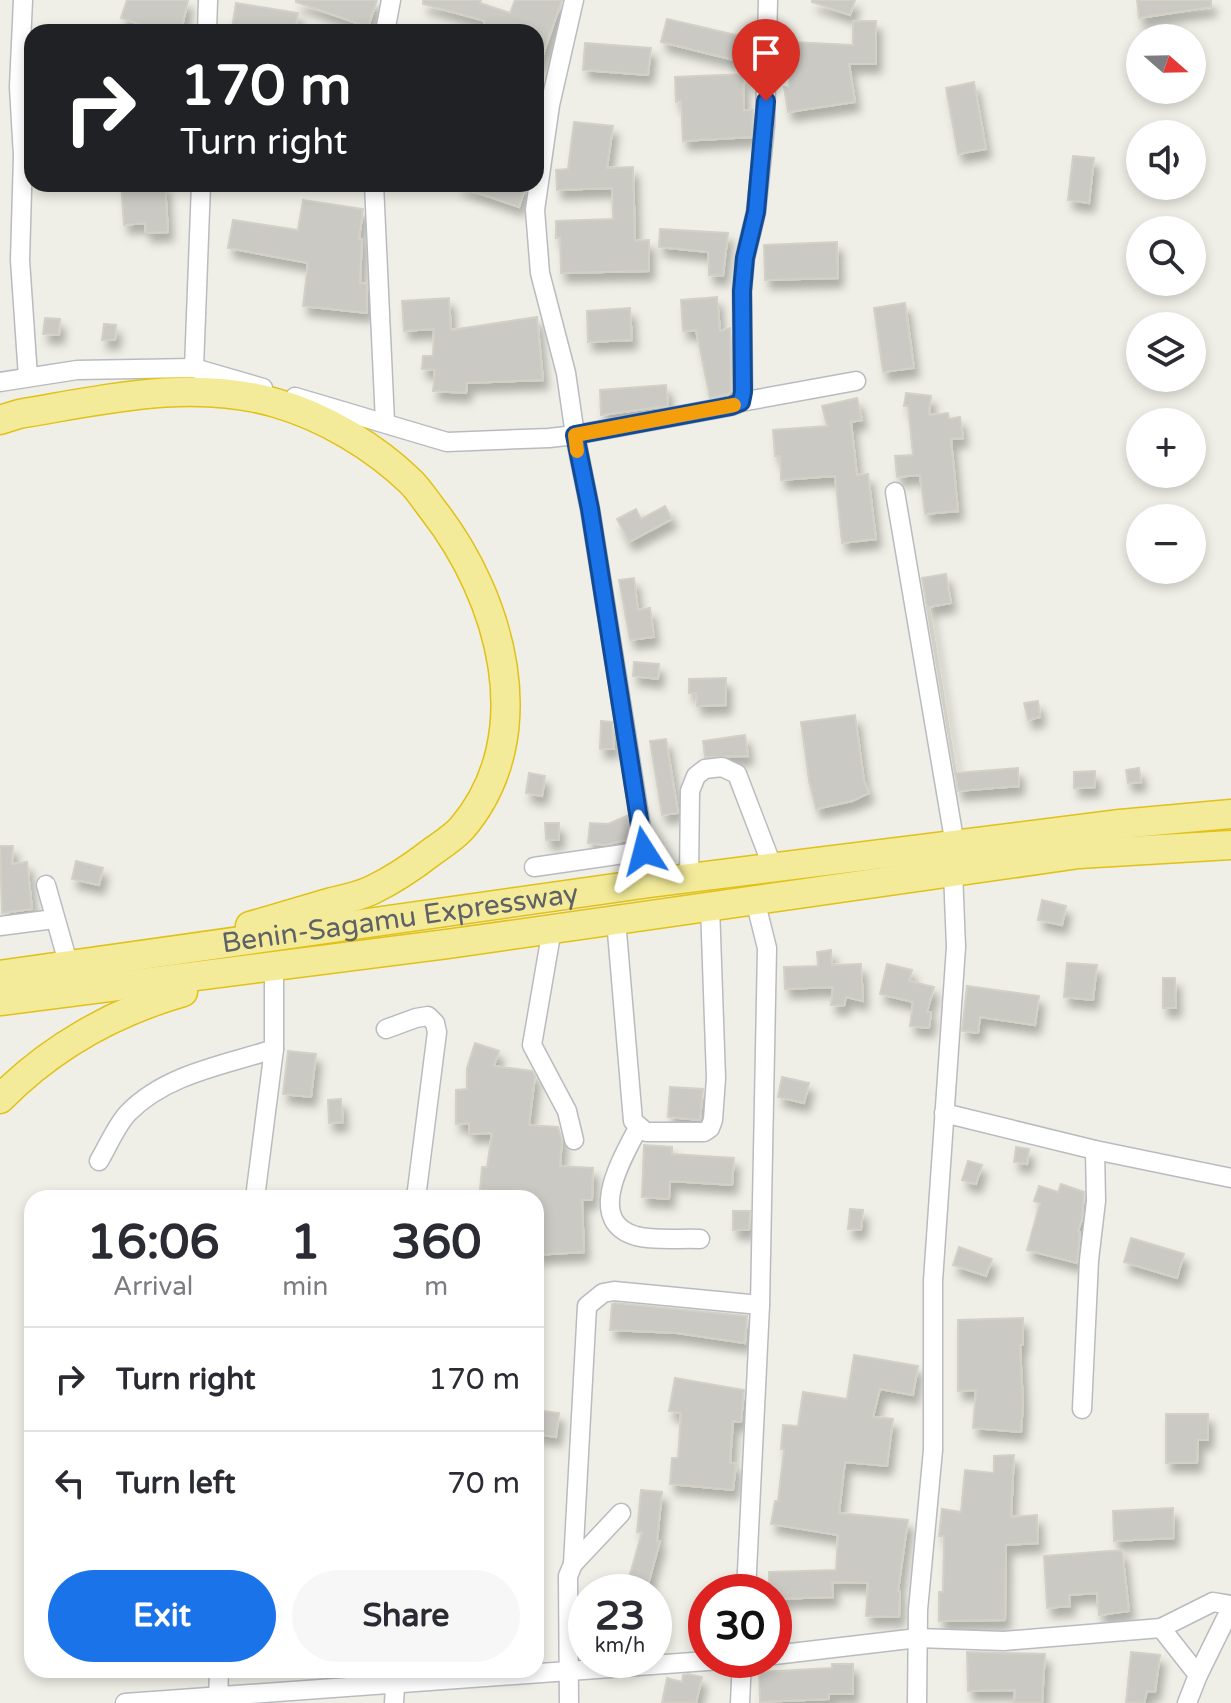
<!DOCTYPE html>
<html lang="en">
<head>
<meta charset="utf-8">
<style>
	:root { --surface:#fff; --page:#f7f7f7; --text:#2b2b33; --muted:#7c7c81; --line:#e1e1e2; --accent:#1a73e8 }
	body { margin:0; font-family:"Varela Round",sans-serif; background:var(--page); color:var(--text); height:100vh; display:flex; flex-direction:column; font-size:30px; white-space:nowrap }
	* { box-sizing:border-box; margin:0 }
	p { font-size:26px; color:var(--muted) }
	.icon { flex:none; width:44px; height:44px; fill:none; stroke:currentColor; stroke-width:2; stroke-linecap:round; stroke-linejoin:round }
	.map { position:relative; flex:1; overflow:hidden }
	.sheet { position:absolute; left:24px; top:1190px; width:520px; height:488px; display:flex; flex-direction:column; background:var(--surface); border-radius:24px; box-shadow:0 4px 12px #0003 }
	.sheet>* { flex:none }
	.banner { position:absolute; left:24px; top:24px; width:520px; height:168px; border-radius:24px; box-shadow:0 4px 12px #0003; background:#202124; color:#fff; overflow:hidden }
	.needle { width:52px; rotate:110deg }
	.controls { position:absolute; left:1126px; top:24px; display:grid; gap:16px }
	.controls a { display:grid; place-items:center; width:80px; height:80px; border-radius:50%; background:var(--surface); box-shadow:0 4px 12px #0003; font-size:40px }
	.speed { position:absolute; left:568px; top:1574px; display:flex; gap:16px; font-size:40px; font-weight:700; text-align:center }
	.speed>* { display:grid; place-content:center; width:104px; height:104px; border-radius:50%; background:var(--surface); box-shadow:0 4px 12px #0003; line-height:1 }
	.speed small { font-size:20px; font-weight:400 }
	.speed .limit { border:12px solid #d22; background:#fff; color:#111 }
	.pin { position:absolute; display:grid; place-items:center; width:68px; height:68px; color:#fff; margin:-82px -34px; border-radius:50% 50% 50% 0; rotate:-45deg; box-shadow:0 0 8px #0007 }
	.pin .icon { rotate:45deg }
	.me { position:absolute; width:88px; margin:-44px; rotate:351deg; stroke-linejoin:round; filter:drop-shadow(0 0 6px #0008) }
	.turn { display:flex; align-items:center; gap:28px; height:168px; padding:0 24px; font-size:36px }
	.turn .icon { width:104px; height:104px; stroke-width:2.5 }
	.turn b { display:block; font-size:56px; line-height:68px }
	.eta { display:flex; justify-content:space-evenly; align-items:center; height:136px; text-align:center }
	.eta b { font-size:48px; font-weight:700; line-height:56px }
	.primary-button { display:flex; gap:16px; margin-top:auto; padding:16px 24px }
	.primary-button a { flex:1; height:92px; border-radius:48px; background:var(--accent); color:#fff; font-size:32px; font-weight:700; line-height:92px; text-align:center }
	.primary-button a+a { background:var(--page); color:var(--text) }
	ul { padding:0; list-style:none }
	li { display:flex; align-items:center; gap:24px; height:104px; padding:0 24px; border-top:2px solid var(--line) }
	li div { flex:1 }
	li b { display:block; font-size:30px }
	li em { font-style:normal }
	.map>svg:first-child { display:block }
	.building { fill:#cbc9c4; stroke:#d3d1c6; stroke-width:2; filter:url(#shadow) }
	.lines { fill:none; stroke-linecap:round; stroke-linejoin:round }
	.minor-casing { stroke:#b9bbbf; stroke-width:21 }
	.highway-casing { stroke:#e1c115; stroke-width:31 }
	.minor { stroke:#fff; stroke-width:18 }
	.highway { stroke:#f3eb9a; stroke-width:28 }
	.route-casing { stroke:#114b97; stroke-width:20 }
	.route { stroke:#1a73e8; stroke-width:14 }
	.slow { stroke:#f59e0b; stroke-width:14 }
	.labels { text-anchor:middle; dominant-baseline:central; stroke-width:6; stroke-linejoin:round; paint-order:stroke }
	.street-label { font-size:28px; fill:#5e6166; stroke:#fff }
</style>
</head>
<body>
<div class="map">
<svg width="1231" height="1703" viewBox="0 0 1231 1703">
	<defs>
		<filter id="shadow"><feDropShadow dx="5" dy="9" stdDeviation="4" flood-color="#0004"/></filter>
	</defs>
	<rect width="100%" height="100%" fill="#efefe7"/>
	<g class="building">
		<path d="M127,0H188L181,32H164L121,18Z"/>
		<path d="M296,0H377L368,27L296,2Z"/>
		<path d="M423,0H481L480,3L510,13L515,0H562L538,69H536V32H482L485,21L423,4Z"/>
		<path d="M812,0H855L850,15L812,2Z"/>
		<path d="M1137,0H1211V7L1139,18Z"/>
		<path d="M236,3L298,13L295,32H253L232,28Z"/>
		<path d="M667,19L740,36L734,60L661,42Z"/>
		<path d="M853,21H876V64H849L855,102L788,112L784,87H789L792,42L853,45Z"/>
		<path d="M585,43L651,48L648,75L583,70Z"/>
		<path d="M743,74L744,110H753L752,137L683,141L681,101L676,102L675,77Z"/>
		<path d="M974,82L986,149L958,154L946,88Z"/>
		<path d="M574,122L613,126L607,168L633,167L635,241L649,240V271L561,273L560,238H556V221L613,219L612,188L557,190L556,170L568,169Z"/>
		<path d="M1073,156L1094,158L1089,203L1068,200Z"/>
		<path d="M121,184H165L168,232L146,233L145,223L124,225Z"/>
		<path d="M458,184H526L519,207L458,186Z"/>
		<path d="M303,200L363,209L359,239H362L360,283L367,284V313L303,306L308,263L228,248L233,220L298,230Z"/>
		<path d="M660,229L728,233L723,276L709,275L708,252L659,247Z"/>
		<path d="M837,242L838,278L765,280L764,245Z"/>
		<path d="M717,297L720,331L730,328L731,391L728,394L710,398L696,330L683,331L681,300Z"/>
		<path d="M449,298L451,330L537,317L543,380L467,383L466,393L433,391L435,370L422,369L423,356H433L434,329L404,331L402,301Z"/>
		<path d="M905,303L914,368L883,372L874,308Z"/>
		<path d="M630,308L632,340L588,342L587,311Z"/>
		<path d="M45,318L60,319L59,335L43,334Z"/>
		<path d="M104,324L116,325L115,340H102Z"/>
		<path d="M666,385L668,406L601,415L600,390Z"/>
		<path d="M906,393L931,396L929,415L948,413L949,419L960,417L963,438L951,439L958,511L925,514L920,475L897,477L895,456L913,455L908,406H904Z"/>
		<path d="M857,398L862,420L851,422L857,475L868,474L876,539L842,543L835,476L781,480L780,456H775L773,430L827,426L822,406Z"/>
		<path d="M665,506L672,519L629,542L617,519L636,509L641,519Z"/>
		<path d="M946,574L951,603L929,607L956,773L1018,768L1019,786L958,791L922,578Z"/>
		<path d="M634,578L638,610L650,608L654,637L630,640L619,580Z"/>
		<path d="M634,662L659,664L658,679L633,676Z"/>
		<path d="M726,678V705L697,706L696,693H689V679Z"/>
		<path d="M1038,701L1040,717L1028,720L1024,703Z"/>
		<path d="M855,715L864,781L869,793L852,801L816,809L809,781L801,722Z"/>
		<path d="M601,721L612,722L614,749H600Z"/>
		<path d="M745,735L748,756L705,757L703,741Z"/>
		<path d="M666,739L678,813L662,815L650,741Z"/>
		<path d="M1139,768L1141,782L1128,783L1126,770Z"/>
		<path d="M1095,771V787L1074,788V772Z"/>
		<path d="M529,773L545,776L542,796L526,793Z"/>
		<path d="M627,816L631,839L605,845L588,843L590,823L608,824Z"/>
		<path d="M545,823H559V840H546Z"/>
		<path d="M0,846H13L12,864L27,862L32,909L2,913Z"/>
		<path d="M76,861L103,868L99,885L72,879Z"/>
		<path d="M1042,900L1066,906L1062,925L1038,920Z"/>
		<path d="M831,950L832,965L861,964L863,1001L846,997L844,1006L831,1005L833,987L785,989L784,967L818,966L817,952Z"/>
		<path d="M1067,963L1097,965L1093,1000L1064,997Z"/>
		<path d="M887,964L912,970L909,981L934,987L927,1012H931L929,1028L910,1026L913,1002L880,994Z"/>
		<path d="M1163,978H1175L1176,1008H1163Z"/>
		<path d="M967,986L1039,996L1035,1025L980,1017L978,1033L962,1031Z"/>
		<path d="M475,1043L499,1051L494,1066L532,1071L535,1076L529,1125L558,1127L562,1140L560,1166L593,1168L592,1200H582L584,1252L536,1255V1198H509L480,1190L482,1167H487L492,1133L469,1134V1123L456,1124V1090L467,1089V1068Z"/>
		<path d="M288,1051L316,1054L311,1097L283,1094Z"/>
		<path d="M782,1077L809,1083L804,1103L778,1097Z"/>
		<path d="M670,1087L703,1089L700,1120L668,1117Z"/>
		<path d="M341,1099L343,1122L329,1123L328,1100Z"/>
		<path d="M644,1145L672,1147V1154L734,1158L732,1185L670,1181L669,1199L642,1197Z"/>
		<path d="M1016,1147L1029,1149L1027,1164L1014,1162Z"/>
		<path d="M968,1161L982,1165L976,1184L962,1180Z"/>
		<path d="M1061,1184L1084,1192L1082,1219L1078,1231L1080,1232L1077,1263L1027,1250L1040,1203L1034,1201L1039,1186L1058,1192Z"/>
		<path d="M850,1209L863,1210L861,1230L848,1229Z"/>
		<path d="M733,1211H750L749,1230H733Z"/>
		<path d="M1131,1238L1184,1254L1177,1278L1124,1262Z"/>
		<path d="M959,1247L992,1259L986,1276L953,1265Z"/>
		<path d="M615,1303L747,1316L745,1343L677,1333L610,1330L612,1304Z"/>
		<path d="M1023,1318V1345H1020L1023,1404L1021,1432L973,1428L976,1390L958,1391V1320Z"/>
		<path d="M854,1355L918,1366L913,1395L880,1389L873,1417L893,1419L887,1466L845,1462L839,1513L908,1520L898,1591H900L899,1617L866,1616L868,1583L832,1582L833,1597L774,1599V1592H769V1572L836,1570L838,1535L771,1524L775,1501H778L784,1449H781L783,1425L798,1426L803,1392L847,1399Z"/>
		<path d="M675,1378L744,1390L741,1422L733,1421L730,1463L736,1464L733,1490L670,1484L672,1458H678L681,1413L669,1411Z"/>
		<path d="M536,1410L559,1413L556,1437L536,1434Z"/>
		<path d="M1166,1414H1208V1440H1198L1197,1463H1166Z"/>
		<path d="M1014,1455L1011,1517L1037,1515L1038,1543L1006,1545L1005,1620L939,1621V1592H943L944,1536H939L942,1509L961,1512L965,1470L994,1473V1456Z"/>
		<path d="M641,1490L662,1492L657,1541H660L646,1592H625L642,1532H637Z"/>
		<path d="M1173,1508L1174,1538L1114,1541L1113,1511Z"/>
		<path d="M1122,1550L1129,1611L1099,1615L1097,1593L1069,1595L1070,1606L1047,1608L1044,1556Z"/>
		<path d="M967,1652L1045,1654L1042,1703H1014L1015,1690L968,1691Z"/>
		<path d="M1131,1652L1160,1655L1155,1692L1147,1691L1144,1703H1126Z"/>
		<path d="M832,1664H853V1694H829V1699L760,1702L759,1672L832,1668Z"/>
		<path d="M688,1674L702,1677L696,1703H662L667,1678L682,1682L683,1675Z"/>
	</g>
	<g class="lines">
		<g class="minor-casing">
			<g id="minor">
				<path d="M23,0L19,87L23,156L20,260L28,377"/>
				<path d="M574,0L550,105L535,210L540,273L566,373L575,435L731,406L741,402L743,392L742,291L745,258L756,212L765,126L768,0"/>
				<path d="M207,32L208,0"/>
				<path d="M385,32L391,0"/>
				<path d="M374,184L385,422"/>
				<path d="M194,368L201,184"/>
				<path d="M0,382L77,370L194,368L263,388"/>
				<path d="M295,397L447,442L549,438L575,435L590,509L650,883"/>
				<path d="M741,402L856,381"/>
				<path d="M895,492L955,845"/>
				<path d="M534,867L644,851"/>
				<path d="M689,878L690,791L696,776L705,769L722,767L737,774L773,868"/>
				<path d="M46,885L69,966"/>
				<path d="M616,920L633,1121L646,1132H704L710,1128L713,1120L716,1078L710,906"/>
				<path d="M0,926L54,919"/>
				<path d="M552,929L532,1045L567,1111L574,1140"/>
				<path d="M386,1029L416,1018L428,1016L435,1023L437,1032L416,1198"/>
				<path d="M944,1113L1095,1150L1231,1178"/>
				<path d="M638,1128C623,1157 584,1221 636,1236C655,1241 680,1238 700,1239"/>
				<path d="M99,1161C108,1146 116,1126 128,1113C166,1074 224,1065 274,1049"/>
				<path d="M255,1198L274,1049V965"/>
				<path d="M1082,1409L1089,1260L1096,1201L1095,1150"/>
				<path d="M573,1564L587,1306L603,1293L614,1291L760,1305"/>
				<path d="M746,1592L760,1305L767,948L755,900"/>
				<path d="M1161,1628L1198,1675"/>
				<path d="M774,1655L918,1638L1004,1641L1161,1628L1213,1602L1231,1605"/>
				<path d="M125,1703L721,1660"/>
				<path d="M218,1703L219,1670"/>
				<path d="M394,1703L396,1670"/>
				<path d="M569,1703L568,1576L573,1564L621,1513"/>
				<path d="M740,1703L742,1660"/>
				<path d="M917,1703L918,1610L933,1450V1281L956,947L953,872"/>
				<path d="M1187,1703L1198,1675L1231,1608"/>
			</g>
		</g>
		<g class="highway-casing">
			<g id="highway">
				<path d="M0,420L19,414C103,400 192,378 276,403C325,417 375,447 411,482C419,490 426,501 433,510C501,597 541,735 462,828C454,837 443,844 433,851C415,865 393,880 372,890C360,896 345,899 332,902C305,910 278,918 250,926"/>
				<path id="s1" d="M0,975L650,883L1120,824L1231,814"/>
				<path d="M0,1001L447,944L1079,854L1231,845"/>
				<path d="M0,1099C50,1048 114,1012 183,992"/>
			</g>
		</g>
		<use href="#minor" class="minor"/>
		<use href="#highway" class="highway"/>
	</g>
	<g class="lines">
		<g class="route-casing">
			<path id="route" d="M644,851L590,509L575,435L731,406L741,402L743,392L742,291L745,258L756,212L766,101"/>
		</g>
		<use href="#route" class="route"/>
		<path class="slow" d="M577,451L575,435L734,405"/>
	</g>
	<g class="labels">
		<g class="street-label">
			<text stroke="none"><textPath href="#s1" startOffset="404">Benin-Sagamu Expressway</textPath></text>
		</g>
	</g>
</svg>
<div class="controls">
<a><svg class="needle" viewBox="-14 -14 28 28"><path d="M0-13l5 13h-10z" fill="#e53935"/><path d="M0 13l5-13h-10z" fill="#7c7c81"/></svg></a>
<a><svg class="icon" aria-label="sound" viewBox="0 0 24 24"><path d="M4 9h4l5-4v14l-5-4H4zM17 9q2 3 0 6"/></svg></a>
<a><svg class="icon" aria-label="search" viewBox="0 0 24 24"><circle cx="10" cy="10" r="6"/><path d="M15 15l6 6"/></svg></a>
<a><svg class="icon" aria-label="layers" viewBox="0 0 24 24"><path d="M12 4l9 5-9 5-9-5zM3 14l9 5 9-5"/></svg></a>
<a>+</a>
<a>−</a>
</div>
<div class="speed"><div>23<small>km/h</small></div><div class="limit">30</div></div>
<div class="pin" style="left:766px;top:101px;background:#d93025"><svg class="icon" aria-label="arrive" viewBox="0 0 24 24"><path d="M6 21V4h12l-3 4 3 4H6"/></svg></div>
<svg class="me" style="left:644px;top:851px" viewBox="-20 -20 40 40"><path d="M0-17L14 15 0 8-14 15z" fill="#1a73e8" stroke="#fff" stroke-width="4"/></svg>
<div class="banner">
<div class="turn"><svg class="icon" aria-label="right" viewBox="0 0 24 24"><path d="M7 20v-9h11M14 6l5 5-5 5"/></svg><div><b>170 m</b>Turn right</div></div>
</div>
<section class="sheet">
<div class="eta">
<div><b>16:06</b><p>Arrival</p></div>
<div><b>1</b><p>min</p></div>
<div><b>360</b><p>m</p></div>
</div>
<ul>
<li><svg class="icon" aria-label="right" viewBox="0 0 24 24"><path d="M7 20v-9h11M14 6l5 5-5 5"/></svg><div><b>Turn right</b></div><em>170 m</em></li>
<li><svg class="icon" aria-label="left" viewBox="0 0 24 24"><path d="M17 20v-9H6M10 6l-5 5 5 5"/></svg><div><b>Turn left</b></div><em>70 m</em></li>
</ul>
<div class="primary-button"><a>Exit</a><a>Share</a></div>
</section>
</div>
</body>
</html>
